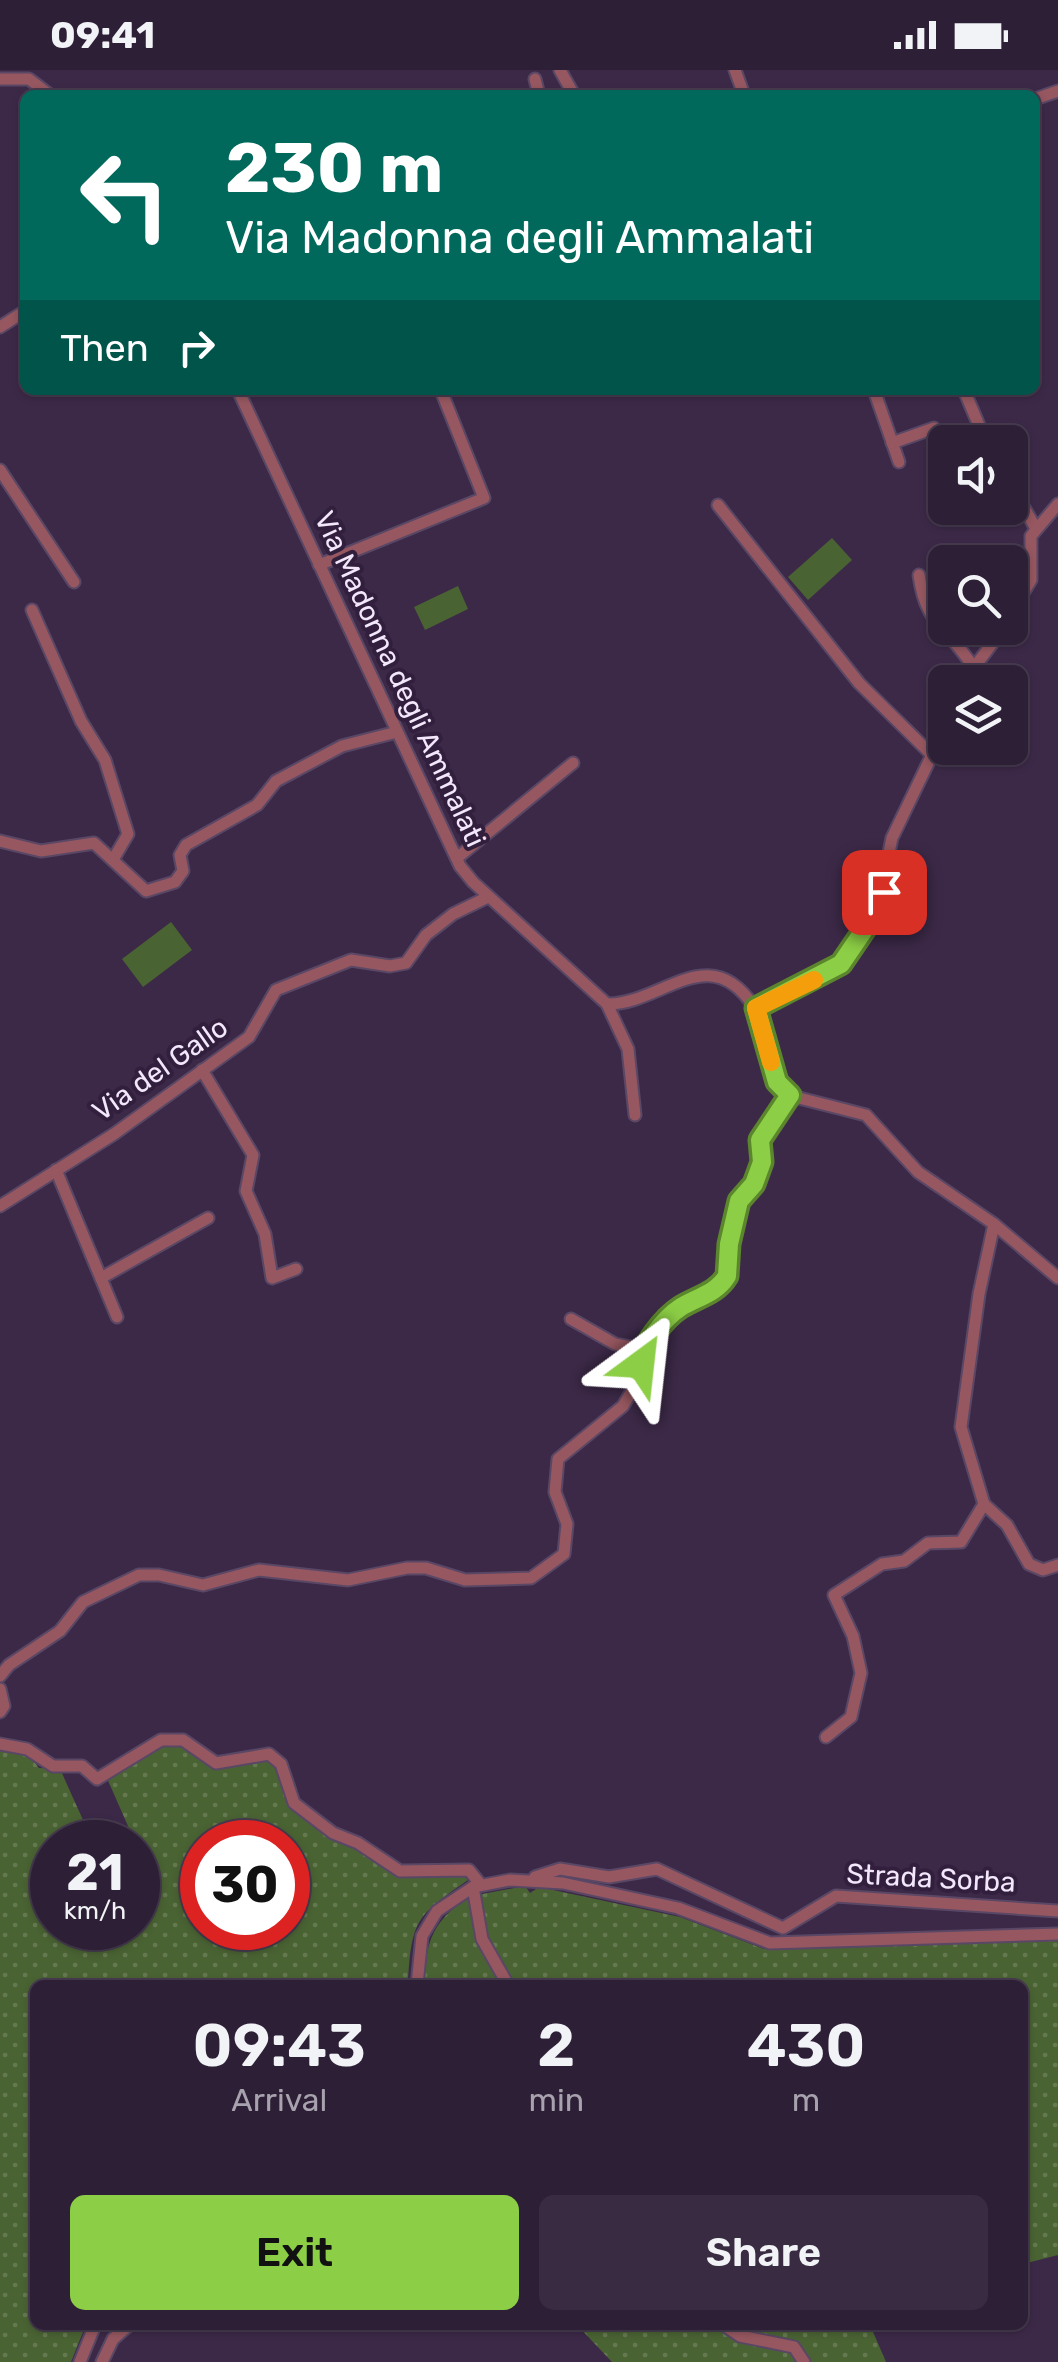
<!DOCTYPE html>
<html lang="en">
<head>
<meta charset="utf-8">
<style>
	:root { --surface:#2d1f36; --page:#392c42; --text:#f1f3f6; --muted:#a7a2ad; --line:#483d51; --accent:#8cce45 }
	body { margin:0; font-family:Rubik,sans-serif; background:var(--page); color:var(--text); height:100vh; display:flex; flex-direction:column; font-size:38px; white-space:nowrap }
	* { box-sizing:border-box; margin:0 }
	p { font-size:32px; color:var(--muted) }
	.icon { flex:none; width:55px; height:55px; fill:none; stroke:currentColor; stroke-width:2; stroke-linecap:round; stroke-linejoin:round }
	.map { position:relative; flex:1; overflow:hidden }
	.drawer { position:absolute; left:30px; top:1910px; width:998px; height:350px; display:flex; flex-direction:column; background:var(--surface); border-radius:15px; box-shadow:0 2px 8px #0004,0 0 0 2px var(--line) }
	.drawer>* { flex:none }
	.top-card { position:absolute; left:20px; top:20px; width:1020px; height:305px; border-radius:15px; box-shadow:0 2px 8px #0004,0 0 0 2px var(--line); background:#00695c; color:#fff; overflow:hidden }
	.tools { position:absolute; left:928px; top:355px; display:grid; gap:20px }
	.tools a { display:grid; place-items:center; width:100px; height:100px; border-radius:15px; background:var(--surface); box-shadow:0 2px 8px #0004,0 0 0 2px var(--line); font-size:50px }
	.speed { position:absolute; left:30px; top:1750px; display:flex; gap:20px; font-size:50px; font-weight:700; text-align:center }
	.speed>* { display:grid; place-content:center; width:130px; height:130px; border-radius:50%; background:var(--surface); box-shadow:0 2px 8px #0004,0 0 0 2px var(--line); line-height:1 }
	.speed small { font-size:25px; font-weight:400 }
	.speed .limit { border:15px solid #d22; background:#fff; color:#111 }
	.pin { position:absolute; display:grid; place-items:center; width:85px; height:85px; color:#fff; margin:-42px; border-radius:20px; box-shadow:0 5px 15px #0006 }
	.me { position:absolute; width:110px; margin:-55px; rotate:30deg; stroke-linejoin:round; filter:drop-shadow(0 0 8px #0008) }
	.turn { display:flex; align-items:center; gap:35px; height:210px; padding:0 40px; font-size:45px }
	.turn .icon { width:130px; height:130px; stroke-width:2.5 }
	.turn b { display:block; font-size:70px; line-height:85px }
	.then { display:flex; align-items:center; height:95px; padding:0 40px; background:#0003; gap:20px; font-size:38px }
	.eta { display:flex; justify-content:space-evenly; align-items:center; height:170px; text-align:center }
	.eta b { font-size:60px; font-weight:600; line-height:70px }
	.primary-button { display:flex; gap:20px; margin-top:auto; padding:20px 40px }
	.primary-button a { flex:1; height:115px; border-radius:15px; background:var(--accent); color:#111; font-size:40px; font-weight:600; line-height:115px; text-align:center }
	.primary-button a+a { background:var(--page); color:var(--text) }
	.status { display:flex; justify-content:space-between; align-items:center; height:70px; padding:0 50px; background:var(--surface); direction:ltr }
	.status svg { height:28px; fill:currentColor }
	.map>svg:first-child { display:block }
	.grass { fill:url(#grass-dots); fill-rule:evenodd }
	.pitch { fill:#4a6333 }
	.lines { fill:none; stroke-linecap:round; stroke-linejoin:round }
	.minor-casing { stroke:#594765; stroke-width:15 }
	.minor { stroke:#965760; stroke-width:11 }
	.route-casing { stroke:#5b862d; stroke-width:25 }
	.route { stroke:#8cce45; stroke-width:18 }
	.slow { stroke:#f59e0b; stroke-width:18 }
	.labels { text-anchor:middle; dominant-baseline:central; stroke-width:8; stroke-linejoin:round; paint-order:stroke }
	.street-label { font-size:28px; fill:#f3e7fb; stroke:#321f3d }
</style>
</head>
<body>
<div class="status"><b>09:41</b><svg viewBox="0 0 49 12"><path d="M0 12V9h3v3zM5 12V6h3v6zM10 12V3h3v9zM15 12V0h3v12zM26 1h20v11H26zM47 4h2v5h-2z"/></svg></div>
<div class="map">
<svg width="1058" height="2292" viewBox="0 0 1058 2292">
	<defs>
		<pattern id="grass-dots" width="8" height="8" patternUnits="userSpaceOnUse" patternTransform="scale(2.5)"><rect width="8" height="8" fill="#4a6333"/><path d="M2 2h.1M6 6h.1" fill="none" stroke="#657951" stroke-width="1.8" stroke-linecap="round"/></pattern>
	</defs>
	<rect width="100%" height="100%" fill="#3c2948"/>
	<g class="grass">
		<path d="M183,1672L213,1697L265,1688C283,1701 279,1720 291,1736L382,1797L399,1803L458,1801L468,1810C418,1845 411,1848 408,1915H35V2255L85,2257L71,2292H0V1677L27,1682L39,1698L60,1699L93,1772H52V1858H138V1772H101L128,1756L106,1706L163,1673ZM202,1772H288V1858H202Z"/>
		<path d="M525,1816L530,1823L539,1817L680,1847L764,1879L1058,1870V2185L1023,2194L1022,1915H511L486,1869L477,1825Z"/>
		<path d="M471,1826L504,1915H424C425,1872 433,1849 471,1826Z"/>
		<path d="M577,2255H720L795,2284L800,2292H612Z"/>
		<path d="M730,2255H870L886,2292H808C779,2256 762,2275 730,2255Z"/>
	</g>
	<g class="pitch">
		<path d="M832,468L852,490L808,530L788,507Z"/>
		<path d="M458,516L468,539L425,560L414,537Z"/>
		<path d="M171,852L192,880L143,917L122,889Z"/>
	</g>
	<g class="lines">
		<g class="minor-casing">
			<g id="minor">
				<path d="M560,0L574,25"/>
				<path d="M735,0L744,25"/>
				<path d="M0,9H29L50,25"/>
				<path d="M535,9L539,25"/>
				<path d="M1035,29L1058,21"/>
				<path d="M0,257L25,241"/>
				<path d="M238,320L460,796L473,812L607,934C661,935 709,868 754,937C770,960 766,994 781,1018L799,1028L866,1045L918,1102L994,1154L1058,1208"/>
				<path d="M874,320L899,392"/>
				<path d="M964,320L986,372"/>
				<path d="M892,373L934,358"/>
				<path d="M0,400L74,512"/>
				<path d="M1010,413L1035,457"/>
				<path d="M718,435L859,613L932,685"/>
				<path d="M319,495L484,428L442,323"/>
				<path d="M919,505C926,557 947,555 973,597"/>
				<path d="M32,540L81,651L105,690L128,764L114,788"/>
				<path d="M1010,545L1031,510V466L1058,434"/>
				<path d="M963,612L1004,558"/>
				<path d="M0,771L41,781L94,773L146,821L175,812L183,801L180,785L186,775L257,735L276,711L342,676L397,662"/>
				<path d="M457,788L573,693"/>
				<path d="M607,934L628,979L635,1045"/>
				<path d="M756,938L829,903L849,885L877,841L892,768L932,685L934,669L945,660"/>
				<path d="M202,1000L253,1085L246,1121L265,1164L272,1208L296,1199"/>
				<path d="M56,1100L117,1247"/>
				<path d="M0,1136L114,1064L249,967L276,920L351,890L390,896L406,893L426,865L453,844L488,827"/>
				<path d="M994,1154L979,1224L961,1357L984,1434L1007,1455L1029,1494L1043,1500L1058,1495"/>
				<path d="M101,1208L208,1148"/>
				<path d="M571,1249L615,1274L642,1279"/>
				<path d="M0,1606L9,1595L60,1561L83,1532L139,1505H159L203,1515L259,1500L348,1510L407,1498H426L465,1510L531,1508L564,1484L567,1454L555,1422L558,1389L623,1336L637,1312L642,1279L679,1238L723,1214L739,1131L759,1105L760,1070L790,1025"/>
				<path d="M0,1619L4,1636L0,1642"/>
				<path d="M826,1667L851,1647L861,1603L853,1566L834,1525L882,1494L904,1491L928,1473L961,1472L984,1434"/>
				<path d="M0,1674L27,1679L53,1696H82L97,1709L161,1670H183L216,1693L269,1684L281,1694L294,1733L333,1763L358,1773L400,1801L469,1800L481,1815"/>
				<path d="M535,1807L560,1799L609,1807L657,1799L783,1858L836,1826L1058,1841"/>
				<path d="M473,1817L482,1869L508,1915"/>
				<path d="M417,1915L422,1866L437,1841L473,1817L510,1810L563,1813L678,1838L770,1873L1058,1864"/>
				<path d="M724,2255L740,2266L794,2277L804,2292"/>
				<path d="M80,2292L95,2255"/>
				<path d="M102,2292L113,2269L129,2255"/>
			</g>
		</g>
		<use href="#minor" class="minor"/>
	</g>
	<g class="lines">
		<g class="route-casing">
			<path id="route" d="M641,1294C642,1276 664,1248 681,1237C697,1227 716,1224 727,1206L729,1174L739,1131L754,1114L762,1092L760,1070L790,1025L777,1012L756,938L841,894L877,841L884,822"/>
		</g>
		<use href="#route" class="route"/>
		<path class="slow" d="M771,992L756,938L814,910"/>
	</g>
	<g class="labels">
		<g class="street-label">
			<text transform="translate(400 609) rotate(65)">Via Madonna degli Ammalati</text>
			<text transform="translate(160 999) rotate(-35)">Via del Gallo</text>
			<text transform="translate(931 1808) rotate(3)">Strada Sorba</text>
		</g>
	</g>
</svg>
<div class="tools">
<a><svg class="icon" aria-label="sound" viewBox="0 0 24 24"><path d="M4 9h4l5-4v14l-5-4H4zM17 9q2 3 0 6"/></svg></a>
<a><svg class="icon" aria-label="search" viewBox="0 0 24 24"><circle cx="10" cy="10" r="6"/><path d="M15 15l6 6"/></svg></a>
<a><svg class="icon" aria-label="layers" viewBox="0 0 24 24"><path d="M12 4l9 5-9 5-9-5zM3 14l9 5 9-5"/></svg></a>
</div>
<div class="speed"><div>21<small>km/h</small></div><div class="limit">30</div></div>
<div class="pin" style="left:884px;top:822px;background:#d93025"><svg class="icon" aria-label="arrive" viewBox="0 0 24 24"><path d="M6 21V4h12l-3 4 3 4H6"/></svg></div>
<svg class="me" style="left:641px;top:1294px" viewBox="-20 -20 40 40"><path d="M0-17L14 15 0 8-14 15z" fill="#8cce45" stroke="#fff" stroke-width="4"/></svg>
<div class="top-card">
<div class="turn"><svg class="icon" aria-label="left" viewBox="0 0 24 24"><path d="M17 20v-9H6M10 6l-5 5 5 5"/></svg><div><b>230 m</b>Via Madonna degli Ammalati</div></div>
<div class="then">Then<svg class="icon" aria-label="right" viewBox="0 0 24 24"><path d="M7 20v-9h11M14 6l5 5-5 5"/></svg></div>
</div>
<section class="drawer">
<div class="eta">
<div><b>09:43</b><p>Arrival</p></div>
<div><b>2</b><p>min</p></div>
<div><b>430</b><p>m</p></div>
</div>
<div class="primary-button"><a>Exit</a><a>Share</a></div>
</section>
</div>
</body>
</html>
